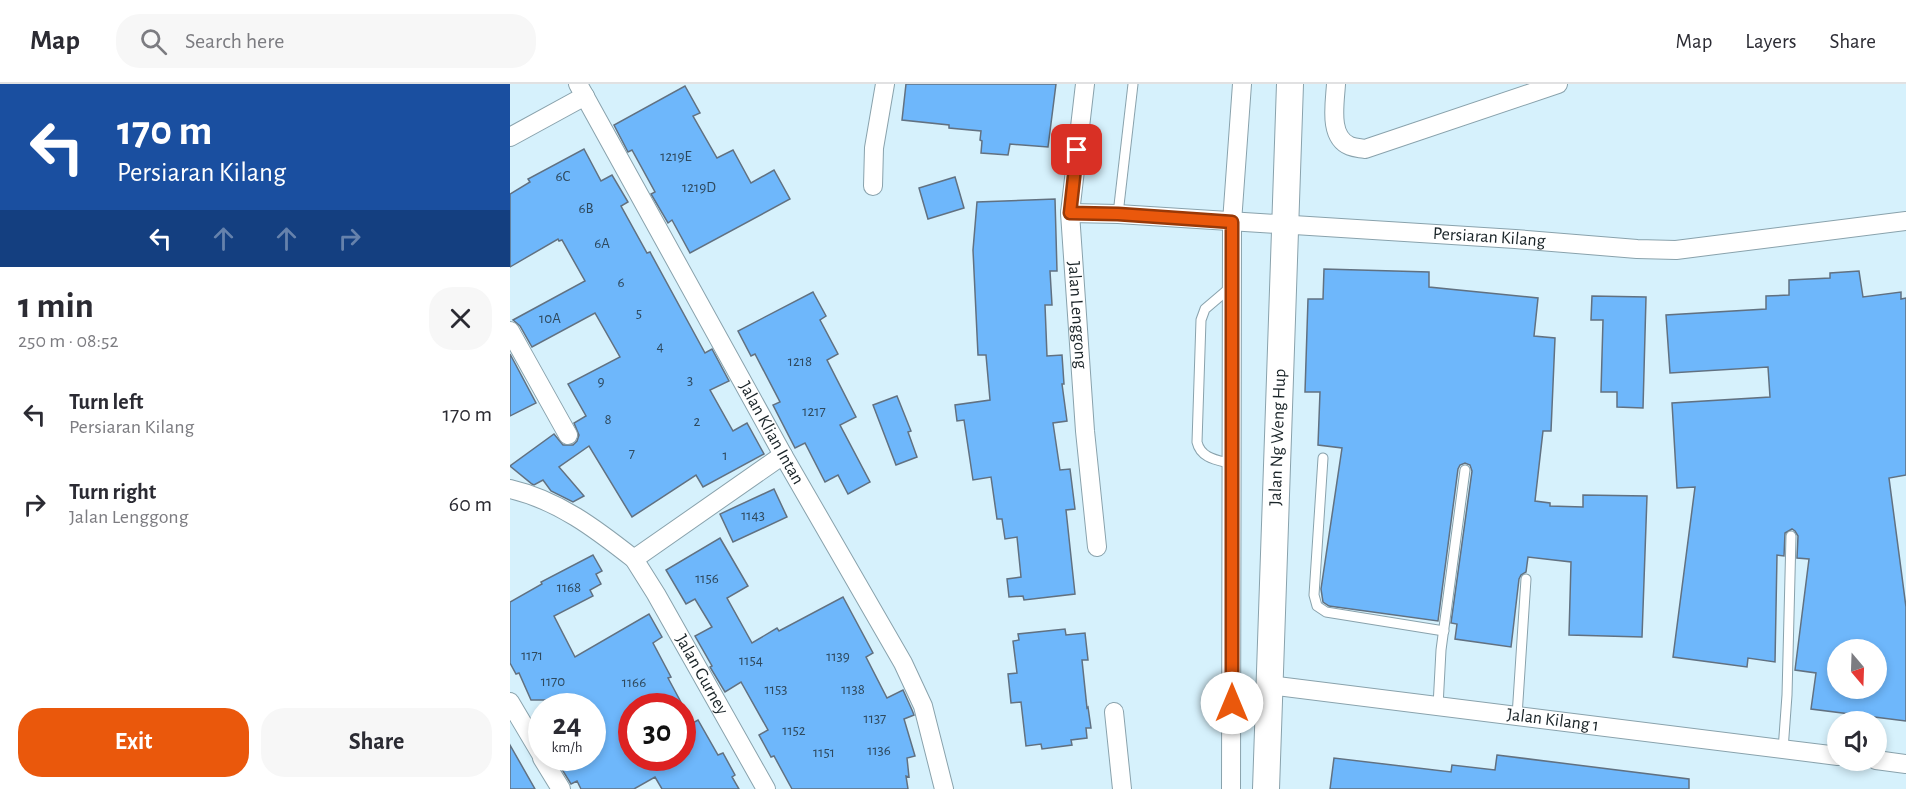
<!DOCTYPE html>
<html lang="en">
<head>
<meta charset="utf-8">
<style>
	:root { --surface:#fff; --page:#f7f7f7; --text:#2b2b33; --muted:#7c7c81; --line:#e1e1e2; --accent:#ea580c }
	body { margin:0; font-family:"Alegreya Sans",sans-serif; background:var(--page); color:var(--text); height:100vh; display:flex; flex-direction:column; font-size:22px; white-space:nowrap }
	* { box-sizing:border-box; margin:0 }
	p { font-size:20px; color:var(--muted) }
	.icon { flex:none; width:33px; height:33px; fill:none; stroke:currentColor; stroke-width:2; stroke-linecap:round; stroke-linejoin:round }
	.map { position:relative; flex:1; overflow:hidden }
	.details { display:flex; flex-direction:column; background:var(--surface); width:510px }
	.details>* { flex:none }
	.banner { background:#1a4fa0; color:#fff; overflow:hidden }
	.needle { width:39px; rotate:161deg }
	.controls { position:absolute; left:1317px; top:555px; display:grid; gap:12px }
	.controls a { display:grid; place-items:center; width:60px; height:60px; border-radius:50%; background:var(--surface); box-shadow:0 3px 9px #0003; font-size:30px }
	.speed { position:absolute; left:18px; top:609px; display:flex; gap:12px; font-size:30px; font-weight:700; text-align:center }
	.speed>* { display:grid; place-content:center; width:78px; height:78px; border-radius:50%; background:var(--surface); box-shadow:0 3px 9px #0003; line-height:1 }
	.speed small { font-size:15px; font-weight:400 }
	.speed .limit { border:9px solid #d22; background:#fff; color:#111 }
	.pin { position:absolute; display:grid; place-items:center; width:51px; height:51px; color:#fff; margin:-26px; border-radius:12px; box-shadow:0 3px 9px #0006 }
	.me { position:absolute; width:66px; margin:-33px; rotate:0deg; stroke-linejoin:round; filter:drop-shadow(0 0 4px #0008) }
	.turn { display:flex; align-items:center; gap:21px; height:126px; padding:0 18px; font-size:27px }
	.turn .icon { width:78px; height:78px; stroke-width:2.5 }
	.turn b { display:block; font-size:42px; line-height:51px }
	.lanes { display:flex; align-items:center; height:57px; padding:0 18px; background:#0003; justify-content:center; gap:30px; direction:ltr }
	.lanes .off { opacity:.35 }
	.round { display:grid; place-items:center; flex:none; width:63px; height:63px; border-radius:24px; background:var(--page) }
	.summary { display:flex; align-items:center; justify-content:space-between; height:102px; padding:0 18px }
	h1 { font-size:36px; font-weight:600; line-height:45px }
	.action { display:flex; gap:12px; margin-top:auto; padding:12px 18px }
	.action a { flex:1; height:69px; border-radius:24px; background:var(--accent); color:#fff; font-size:24px; font-weight:600; line-height:69px; text-align:center }
	.action a+a { background:var(--page); color:var(--text) }
	ul { padding:0; list-style:none }
	li { display:flex; align-items:center; gap:18px; height:90px; padding:0 18px }
	li div { flex:1 }
	li b { display:block; font-size:22px }
	li em { font-style:normal }
	header { display:flex; align-items:center; gap:36px; box-sizing:border-box; height:84px; padding:0 30px; background:var(--surface); border-bottom:2px solid var(--line) }
	header strong { font-size:28px }
	nav { display:flex; gap:33px; margin-inline-start:auto; font-size:21px }
	.search { width:420px; height:54px; background:var(--page); display:flex; align-items:center; gap:15px; box-sizing:border-box; padding:0 21px; border-radius:24px; color:var(--muted); font-size:22px }
	main { display:flex; flex:1; min-height:0 }
	.map>svg:first-child { display:block }
	.building { fill:#6eb7fb; stroke:#617181; stroke-width:1.5; fill-rule:evenodd }
	.lines { fill:none; stroke-linecap:round; stroke-linejoin:round }
	.service-casing { stroke:#89a2ac; stroke-width:11 }
	.minor-casing { stroke:#89a2ac; stroke-width:20 }
	.secondary-casing { stroke:#89a2ac; stroke-width:28 }
	.service { stroke:#fff; stroke-width:9 }
	.minor { stroke:#fff; stroke-width:18 }
	.secondary { stroke:#fff; stroke-width:26 }
	.route-casing { stroke:#983908; stroke-width:15 }
	.route { stroke:#ea580c; stroke-width:10 }
	.labels { text-anchor:middle; dominant-baseline:central; stroke-width:5; stroke-linejoin:round; paint-order:stroke }
	.number-label { font-size:15px; fill:#2f495d }
	.street-label { font-size:18px; fill:#1a2428; stroke:#d6f1fc }
</style>
</head>
<body>
<header>
<strong>Map</strong>
<div class="search"><svg class="icon" aria-label="search" viewBox="0 0 24 24"><circle cx="10" cy="10" r="6"/><path d="M15 15l6 6"/></svg>Search here</div>
<nav><a>Map</a><a>Layers</a><a>Share</a></nav>
</header>
<main>
<section class="details">
<div class="banner">
<div class="turn"><svg class="icon" aria-label="left" viewBox="0 0 24 24"><path d="M17 20v-9H6M10 6l-5 5 5 5"/></svg><div><b>170 m</b>Persiaran Kilang</div></div>
<div class="lanes"><svg class="icon" aria-label="left" viewBox="0 0 24 24"><path d="M17 20v-9H6M10 6l-5 5 5 5"/></svg><svg class="icon off" aria-label="ahead" viewBox="0 0 24 24"><path d="M12 20V5M6 11l6-6 6 6"/></svg><svg class="icon off" aria-label="ahead" viewBox="0 0 24 24"><path d="M12 20V5M6 11l6-6 6 6"/></svg><svg class="icon off" aria-label="right" viewBox="0 0 24 24"><path d="M7 20v-9h11M14 6l5 5-5 5"/></svg></div>
</div>
<div class="summary"><div><h1>1 min</h1><p>250 m · 08:52</p></div><a class="round"><svg class="icon" aria-label="close" viewBox="0 0 24 24"><path d="M6 6l12 12M18 6L6 18"/></svg></a></div>
<ul>
<li><svg class="icon" aria-label="left" viewBox="0 0 24 24"><path d="M17 20v-9H6M10 6l-5 5 5 5"/></svg><div><b>Turn left</b><p>Persiaran Kilang</p></div><em>170 m</em></li>
<li><svg class="icon" aria-label="right" viewBox="0 0 24 24"><path d="M7 20v-9h11M14 6l5 5-5 5"/></svg><div><b>Turn right</b><p>Jalan Lenggong</p></div><em>60 m</em></li>
</ul>
<div class="action"><a>Exit</a><a>Share</a></div>
</section>
<div class="map">
<svg width="1396" height="705" viewBox="0 0 1396 705">
	<rect width="100%" height="100%" fill="#d6f1fc"/>
	<g class="building">
		<path d="M396,0H546L538,63L500,60L498,71L471,69L472,57L470,56L471,47L439,44V41L392,36Z"/>
		<path d="M175,2L190,29L183,32L207,74L223,66L241,99L264,86L280,115L180,169L162,136L158,139L141,110L145,108L122,66L118,68L104,41Z"/>
		<path d="M74,65L91,97L102,91L118,118L111,122L137,169L140,168L195,269L202,265L219,297L200,306L223,347L237,339L254,370L193,403L186,391L122,433L79,362L49,383L74,412L63,418L41,407L33,396L24,401L22,400L0,382L44,350L53,361H63L67,357L69,351L64,339L76,332L58,300L110,273L85,229L22,263L10,242L3,236L75,197L52,156L49,157L48,155L0,183V110L20,98L18,95Z"/>
		<path d="M445,93L454,124L418,135L409,104Z"/>
		<path d="M545,115L547,187H540L542,221H535L537,272L552,271L554,300H552L557,337L543,339L550,386L560,385L565,425L556,426L565,510L514,516L513,512L499,513L497,495L511,493L507,453L495,455L492,435H487L481,393L463,396L454,336L447,337L445,321L480,316L476,271H468L463,166L467,118Z"/>
		<path d="M814,185L919,188V203L1028,214L1024,252L1045,254L1041,347H1033L1025,417L1040,419V422L1073,423V411L1137,412L1132,553L1059,551L1061,478L1018,473L1016,488L1011,491L1009,495L1001,563L945,555L947,540L941,539L962,387L960,381L955,379L950,381L948,385L928,537L819,522L813,518L811,505L832,364L808,361L810,308H795L798,215H813Z"/>
		<path d="M1349,187L1353,213L1391,208V215L1396,214V391L1379,394L1396,523V637L1301,625L1306,589L1285,586L1299,475L1287,474L1288,452L1285,447L1282,445L1275,449L1274,472L1267,471L1265,578L1238,574L1237,583L1163,573L1185,403L1167,404L1162,319L1260,313L1258,283L1160,289L1156,231L1256,225V212L1279,211V196L1320,194V189ZM1328,566H1366V604H1328Z"/>
		<path d="M303,208L316,232L310,236L328,270L317,276L346,333L330,341L360,398L338,410L328,391L315,398L295,359L285,364L263,321L270,318L245,270L241,272L228,247Z"/>
		<path d="M1082,212L1136,213L1133,324L1107,323V308H1091L1093,236H1081Z"/>
		<path d="M0,270L26,319L0,332Z"/>
		<path d="M387,312L401,347L398,348L407,373L386,381L363,321Z"/>
		<path d="M264,405L277,433L223,458L210,430Z"/>
		<path d="M210,454L238,502L217,514L242,559L267,544L269,547L333,513L363,569L356,573L377,614L393,606L402,626L404,631L394,635L405,672L397,674L399,693L396,692L398,705H282L264,672L261,673L249,651L258,646L231,598L215,608L200,583L202,582L185,552L202,543L185,515L176,520L156,486Z"/>
		<path d="M83,471L92,487L86,490L91,500L80,506L83,512L44,532L65,573L139,530L152,553L143,559L161,593L158,594L173,622H122V674H172V645L188,636L208,671L213,669L225,691L222,693L229,705H152L145,693L124,705H71L67,697L61,700L45,674H82V622H53L65,616H21L9,589L6,590L0,579V518L32,500L31,498Z"/>
		<path d="M555,545L556,551L575,549L578,576H572L577,624L578,623L581,644H576L577,654L561,656L562,661L532,665L531,660L516,662L511,618L501,619L498,590L507,589L503,557L509,556L508,550Z"/>
		<path d="M0,661L25,705H0Z"/>
		<path d="M987,671L1179,695V705H820L824,674L941,688L942,681L985,686Z"/>
	</g>
	<g class="lines">
		<g class="service-casing">
			<g id="service">
				<path d="M608,130L623,0"/>
				<path d="M722,202L695,225L691,236L687,358C691,375 708,376 722,380"/>
				<path d="M813,374L804,511L807,522L816,528L934,547"/>
				<path d="M928,622L931,566L955,386"/>
				<path d="M1007,632L1016,495"/>
				<path d="M1273,666L1277,611L1281,452"/>
			</g>
		</g>
		<g class="minor-casing">
			<g id="minor">
				<path id="s1" d="M68,0L273,371L393,579L413,622L434,705"/>
				<path id="s2" d="M575,0L560,129L575,347L587,463"/>
				<path d="M826,0C825,19 818,53 840,62C845,64 850,64 855,65L1048,0"/>
				<path d="M0,53L75,12"/>
				<path d="M363,102L364,64L375,0"/>
				<path id="s3" d="M560,129L608,130L1005,155L1127,165L1166,166L1396,137"/>
				<path d="M0,247L58,351"/>
				<path d="M0,405C48,416 86,445 124,475L273,371"/>
				<path id="s4" d="M124,475L146,510L256,705"/>
				<path id="s5" d="M759,601L1328,672"/>
				<path d="M0,618L32,672"/>
				<path d="M604,628L612,705"/>
				<path d="M32,674L51,705"/>
				<path d="M1366,676L1396,680"/>
				<path d="M721,705L722,138L732,0"/>
			</g>
		</g>
		<g class="secondary-casing">
			<g id="secondary">
				<path id="s6" d="M756,705L780,0"/>
			</g>
		</g>
		<use href="#service" class="service"/>
		<use href="#minor" class="minor"/>
		<use href="#secondary" class="secondary"/>
	</g>
	<g class="lines">
		<g class="route-casing">
			<path id="route" d="M567,66L560,129L608,130L722,138V619"/>
		</g>
		<use href="#route" class="route"/>
	</g>
	<g class="labels">
		<g class="number-label">
			<text x="166" y="72">1219E</text>
			<text x="53" y="92">6C</text>
			<text x="189" y="103">1219D</text>
			<text x="76" y="124">6B</text>
			<text x="92" y="159">6A</text>
			<text x="111" y="198">6</text>
			<text x="129" y="229">5</text>
			<text x="40" y="234">10A</text>
			<text x="150" y="262">4</text>
			<text x="290" y="277">1218</text>
			<text x="180" y="296">3</text>
			<text x="91" y="297">9</text>
			<text x="304" y="327">1217</text>
			<text x="98" y="335">8</text>
			<text x="187" y="337">2</text>
			<text x="122" y="369">7</text>
			<text x="215" y="371">1</text>
			<text x="243" y="431">1143</text>
			<text x="197" y="494">1156</text>
			<text x="59" y="503">1168</text>
			<text x="22" y="571">1171</text>
			<text x="328" y="572">1139</text>
			<text x="241" y="576">1154</text>
			<text x="43" y="597">1170</text>
			<text x="124" y="598">1166</text>
			<text x="266" y="605">1153</text>
			<text x="343" y="605">1138</text>
			<text x="365" y="634">1137</text>
			<text x="284" y="646">1152</text>
			<text x="369" y="666">1136</text>
			<text x="314" y="668">1151</text>
		</g>
		<g class="street-label">
			<text stroke="none"><textPath href="#s3" startOffset="420">Persiaran Kilang</textPath></text>
			<text stroke="none"><textPath href="#s2" startOffset="232">Jalan Lenggong</textPath></text>
			<text stroke="none"><textPath href="#s1" startOffset="399">Jalan Klian Intan</textPath></text>
			<text stroke="none"><textPath href="#s6" startOffset="352">Jalan Ng Weng Hup</textPath></text>
			<text stroke="none"><textPath href="#s4" startOffset="134">Jalan Gurney</textPath></text>
			<text stroke="none"><textPath href="#s5" startOffset="286">Jalan Kilang 1</textPath></text>
		</g>
	</g>
</svg>
<div class="controls">
<a><svg class="needle" viewBox="-14 -14 28 28"><path d="M0-13l5 13h-10z" fill="#e53935"/><path d="M0 13l5-13h-10z" fill="#7c7c81"/></svg></a>
<a><svg class="icon" aria-label="sound" viewBox="0 0 24 24"><path d="M4 9h4l5-4v14l-5-4H4zM17 9q2 3 0 6"/></svg></a>
</div>
<div class="speed"><div>24<small>km/h</small></div><div class="limit">30</div></div>
<div class="pin" style="left:567px;top:66px;background:#d93025"><svg class="icon" aria-label="arrive" viewBox="0 0 24 24"><path d="M6 21V4h12l-3 4 3 4H6"/></svg></div>
<svg class="me" style="left:722px;top:619px" viewBox="-20 -20 40 40"><circle r="19" fill="#fff"/><path d="M0-13L10 11 0 6-10 11z" fill="#ea580c"/></svg>
</div>
</main>
</body>
</html>
